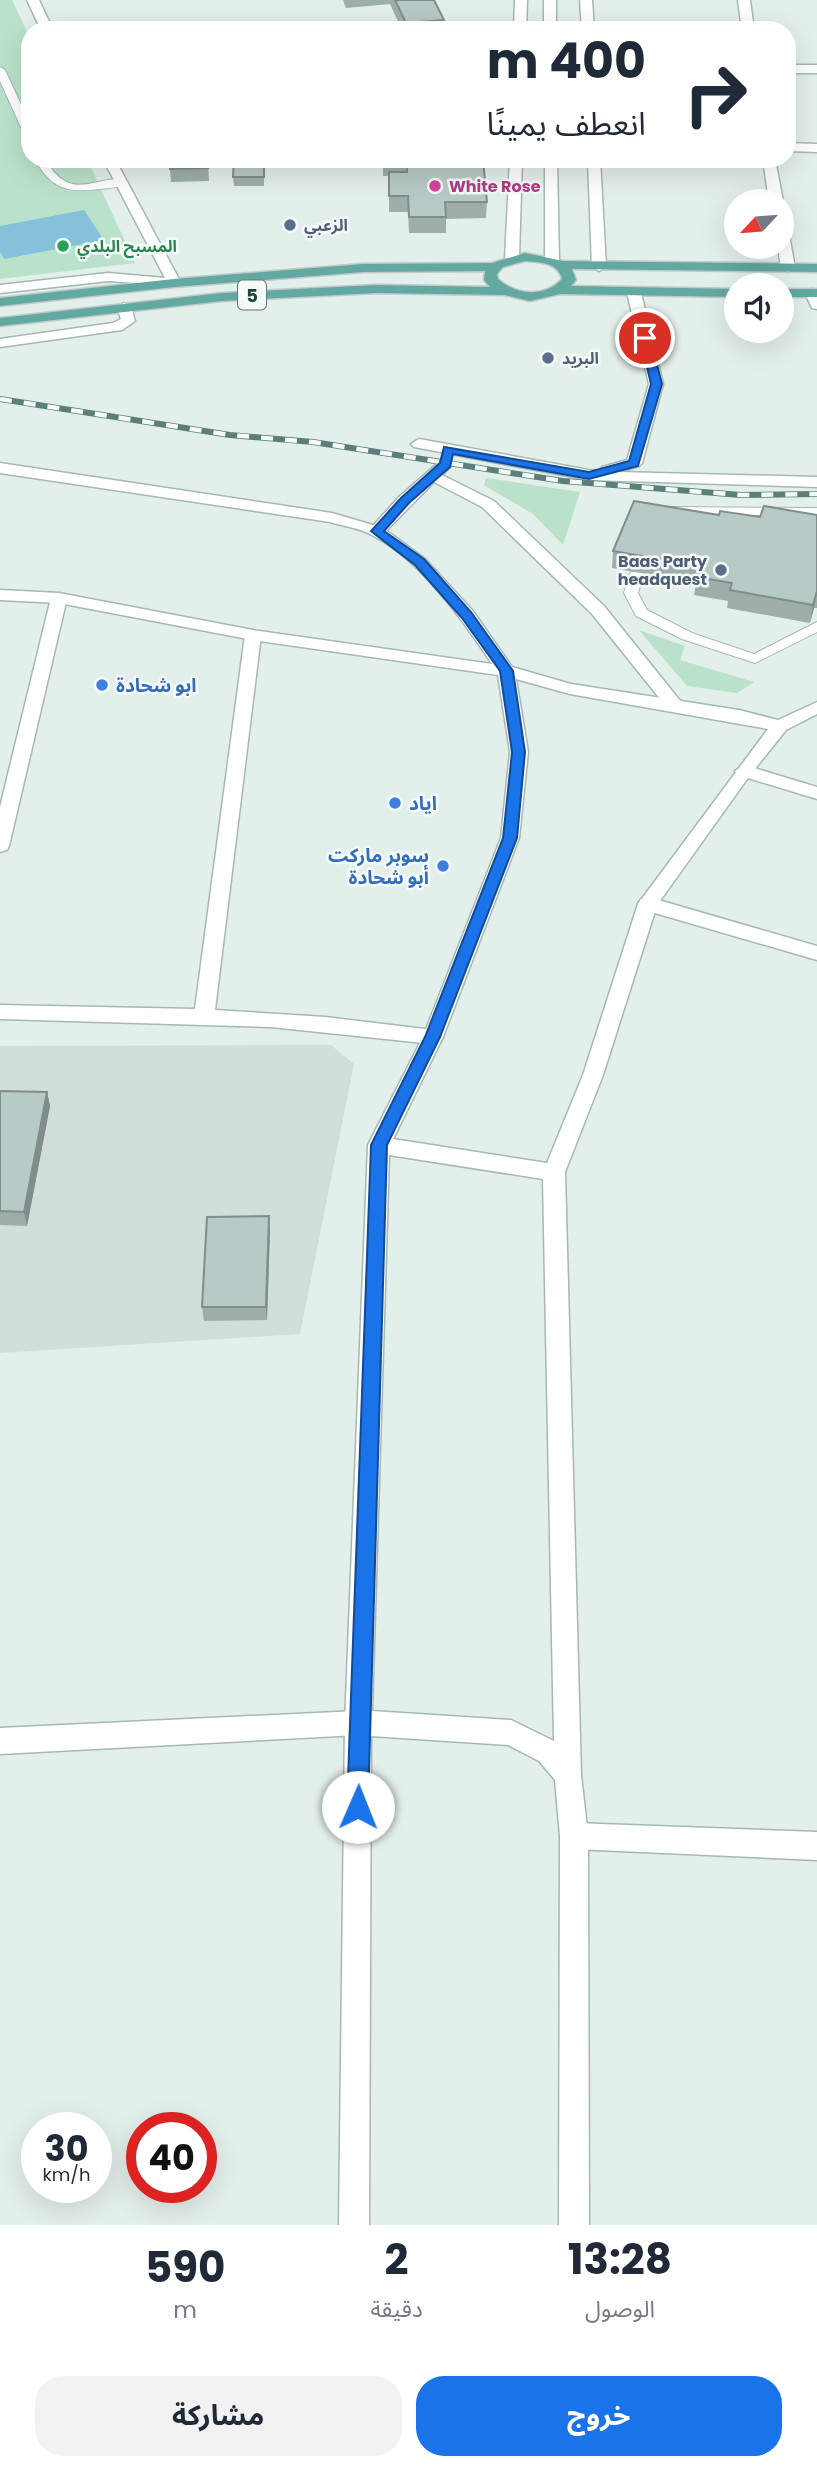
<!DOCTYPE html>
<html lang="ar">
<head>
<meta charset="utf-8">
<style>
	:root { --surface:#fff; --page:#f2f2f3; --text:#1f2937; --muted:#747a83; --accent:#1a73e8 }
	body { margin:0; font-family:Poppins,"Noto Sans Arabic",sans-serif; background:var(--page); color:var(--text); direction:rtl; height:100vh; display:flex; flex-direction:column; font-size:26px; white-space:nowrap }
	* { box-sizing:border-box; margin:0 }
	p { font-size:23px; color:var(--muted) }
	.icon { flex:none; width:38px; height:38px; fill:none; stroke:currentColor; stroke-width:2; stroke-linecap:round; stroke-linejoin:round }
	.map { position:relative; height:2225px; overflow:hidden; direction:ltr }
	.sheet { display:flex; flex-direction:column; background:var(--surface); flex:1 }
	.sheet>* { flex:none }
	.top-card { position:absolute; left:21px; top:21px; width:775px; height:147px; border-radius:28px; box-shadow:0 7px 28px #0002; direction:rtl; background:#fff; color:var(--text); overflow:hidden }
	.needle { width:46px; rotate:244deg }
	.buttons { position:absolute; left:724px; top:189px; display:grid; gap:14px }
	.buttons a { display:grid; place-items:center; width:70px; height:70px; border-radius:50%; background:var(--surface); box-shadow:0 7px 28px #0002; font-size:35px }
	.speed { position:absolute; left:21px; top:2112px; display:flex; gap:14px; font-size:35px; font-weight:700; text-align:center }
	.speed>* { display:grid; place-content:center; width:91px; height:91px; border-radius:50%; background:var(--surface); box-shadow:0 7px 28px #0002; line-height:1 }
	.speed small { font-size:18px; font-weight:400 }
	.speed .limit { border:10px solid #d22; background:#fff; color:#111 }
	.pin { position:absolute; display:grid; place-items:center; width:60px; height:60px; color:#fff; margin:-30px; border:4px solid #fff; border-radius:50%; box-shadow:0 2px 7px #0007 }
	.me { position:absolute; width:77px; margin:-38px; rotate:1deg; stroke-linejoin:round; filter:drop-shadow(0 0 5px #0008) }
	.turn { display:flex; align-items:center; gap:24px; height:147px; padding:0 35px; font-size:32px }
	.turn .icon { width:91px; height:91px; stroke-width:2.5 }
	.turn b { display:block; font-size:49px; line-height:60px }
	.eta { display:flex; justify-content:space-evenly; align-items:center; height:119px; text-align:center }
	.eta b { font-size:42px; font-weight:700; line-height:49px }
	.button { display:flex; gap:14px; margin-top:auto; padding:14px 35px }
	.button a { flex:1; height:80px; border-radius:28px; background:var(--accent); color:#fff; font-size:28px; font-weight:700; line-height:80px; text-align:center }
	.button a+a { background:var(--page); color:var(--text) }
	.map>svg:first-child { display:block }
	.built { fill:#d1dfda }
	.green { fill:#bae2ca }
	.water { fill:#85c1da }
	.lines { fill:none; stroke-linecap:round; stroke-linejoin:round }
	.service-casing { stroke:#a5b8b4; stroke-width:2 }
	.minor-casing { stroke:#a5b8b4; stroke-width:3 }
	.tertiary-casing { stroke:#a5b8b4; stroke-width:3 }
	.primary-casing { stroke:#c1cac9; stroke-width:3 }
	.service { fill:#fff; fill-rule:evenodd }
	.minor { fill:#fff; fill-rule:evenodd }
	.tertiary { fill:#fff; fill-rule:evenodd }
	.primary { fill:#62a9a1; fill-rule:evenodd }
	.rail-casing { stroke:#5b7e79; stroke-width:6 }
	.rail { stroke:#f4faf8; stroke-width:4.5; stroke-dasharray:12; stroke-linecap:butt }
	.wall { fill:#9eaea9 }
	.shaded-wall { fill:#818d8a }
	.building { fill:#b8cac5; stroke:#818d8a; stroke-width:2 }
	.route { fill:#1a73e8; stroke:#114b97; stroke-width:2 }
	.hotel-dot { fill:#d1479c; stroke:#f4faf8; stroke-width:2.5 }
	.service-dot { fill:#5c6f8a; stroke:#f4faf8; stroke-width:2.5 }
	.leisure-dot { fill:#2e9e5b; stroke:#f4faf8; stroke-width:2.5 }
	.shop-dot { fill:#3f7fe0; stroke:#f4faf8; stroke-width:2.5 }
	.labels { text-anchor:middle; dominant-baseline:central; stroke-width:5; stroke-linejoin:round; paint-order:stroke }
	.far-hotel-label { font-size:16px; font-weight:bold; fill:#b23c85; stroke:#f4faf8; text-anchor:start }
	.far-service-label { font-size:16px; font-weight:bold; fill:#4e5e75; stroke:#f4faf8; text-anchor:start }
	.far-leisure-label { font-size:16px; font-weight:bold; fill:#27864d; stroke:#f4faf8; text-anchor:start }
	.shield { fill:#f4faf8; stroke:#607a76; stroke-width:2 }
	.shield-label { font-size:18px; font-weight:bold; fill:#20433e }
	.shop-label { font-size:19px; font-weight:bold; fill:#366cbe; stroke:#f4faf8; text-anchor:start }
</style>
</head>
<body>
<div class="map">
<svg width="817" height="2225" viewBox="0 0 817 2225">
	<rect width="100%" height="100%" fill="#e3efeb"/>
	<path class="built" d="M331,1045L354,1064L300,1334L0,1353V1046Z"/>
	<g class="green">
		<path d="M0,0H12L30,38V159H87L135,263L0,279Z"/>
		<path d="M486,478L580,492L563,545L533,514L484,485Z"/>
		<path d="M639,630L685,646L680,660L754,682L737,693L687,686Z"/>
	</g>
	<path class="water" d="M84,210L104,240L4,259L0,252V226Z"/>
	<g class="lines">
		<g class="service-casing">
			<g id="service">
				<path d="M0,67L5,70L30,124V139L25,136L0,81Z"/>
				<path d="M35,159H45C73,209 103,168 126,183C119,188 109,188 100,189C67,193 51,189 35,159Z"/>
				<path d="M667,507L817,508V516L662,514L660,511Z"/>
				<path d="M637,569L644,573L638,593L647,610L692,633L754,654L817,622V632L755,663L682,639L636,616L624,593L630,573Z"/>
			</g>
		</g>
		<g class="minor-casing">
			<g id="minor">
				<path d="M27,0H39L53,30H41Z"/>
				<path d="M515,0H527L526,30H514Z"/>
				<rect x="544" y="0" width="12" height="30"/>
				<path d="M580,0H592L594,30H582Z"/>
				<path d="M738,0H750L754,30H742Z"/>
				<rect x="788" y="65" width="29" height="8"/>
				<path d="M788,143L817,144V152L788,151Z"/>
				<path d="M103,159H115L181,283L179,286L108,281L0,293V285L108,273L165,278Z"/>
				<path d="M510,159H522L519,258L512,262L505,258Z"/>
				<path d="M545,159H557L559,260L552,264L545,260Z"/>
				<path d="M588,159H600L606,267L599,271L592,267Z"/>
				<path d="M763,159H775L783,201H769Z"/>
				<path d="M782,230L789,234L795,268L788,272L781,268L778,247H782Z"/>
				<path d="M634,289L641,293L663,384L642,463L639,466L619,472L817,477V487L589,480L414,447L411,444L419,439L589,470L600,471L602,467L627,460L649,384L627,293Z"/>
				<path d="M812,289L817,290V309L812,308L805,293Z"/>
				<path d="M124,303L131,307L135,321L122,330L0,347V339L113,323L121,319L117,307Z"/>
				<path d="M442,462L450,467L442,475L494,501L604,606L681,702L684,706L681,710H669L592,614L482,507L434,482L383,534H371L369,531L371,528L399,497L437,464Z"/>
				<path d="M59,593L67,598L9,846L7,850L0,852V807L51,598Z"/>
				<path d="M253,630L261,635L215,1010L325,1017L433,1030L440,1032L443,1037L440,1042L433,1044L271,1027L0,1019V1005L195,1009L245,635Z"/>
				<path d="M744,765L817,787V799L738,775L735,771Z"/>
				<path d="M648,897L817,946V960L641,909L638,904L641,899Z"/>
				<path d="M358,1711L367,1714L371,1723L367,1732L358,1735L0,1754V1728Z"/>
				<path d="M574,1823L817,1832V1860L574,1849L564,1845L560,1836L564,1827Z"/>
			</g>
		</g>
		<g class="tertiary-casing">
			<path id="tertiary" d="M0,463L332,513L383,528L425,559L473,611L512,667L571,684L739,710L778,720L817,702V714L786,730L750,775L657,905L603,1075L565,1172L581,1775L588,1836L589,2225H559L560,1836L555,1780L539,1761L508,1745L371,1736L369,2225H339L345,1723L368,1145L423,1037L501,838L510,752L498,675L253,640L59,603L0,600V590L59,593L253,630L492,664C462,619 421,560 372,535C360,528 343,526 330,522L0,473ZM516,679L570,694L768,729L638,904L583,1075L547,1163L393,1139L443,1037L519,838L528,752ZM389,1155L543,1179L554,1741L511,1720L372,1711Z"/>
		</g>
		<g class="primary-casing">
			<g id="primary">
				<path d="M525,253L563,261L817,264V272L572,269L576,280L571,286L737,289V297L560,294L530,301L505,295L376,293L222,301L0,326V318L222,293L376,285L490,287L484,280L485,271L363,272L174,287L0,306V298L174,279L363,264L492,263ZM525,261C540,262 559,263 562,279C544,298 516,295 498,279L497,274L503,267Z"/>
				<rect x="782" y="289" width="35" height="8"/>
			</g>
		</g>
		<use href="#service" class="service"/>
		<use href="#minor" class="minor"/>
		<use href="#tertiary" class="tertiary"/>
		<use href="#primary" class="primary"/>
		<g class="rail-casing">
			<path id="rail" d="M0,399L230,435L313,442L563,481L741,495L817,494"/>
		</g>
		<use href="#rail" class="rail"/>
	</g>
	<g class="wall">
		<path d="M343,0H434L444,20V30H402L390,4L346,8Z"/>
		<path d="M169,159H208L209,181L171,182Z"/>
		<path d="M264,159V186H234L233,177Z"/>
		<path d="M383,159H483L487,202L486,218L446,219V233H409L408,212H389V176H383Z"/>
		<path d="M719,515L760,517L817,515V608H814L810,623L727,608L728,601L694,595L696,583L612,568L613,551Z"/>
		<path d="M0,1091L47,1092L50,1106L27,1226L0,1225Z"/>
		<path d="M270,1230L267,1320L204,1321L202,1307Z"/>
	</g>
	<g class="shaded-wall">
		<path d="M817,592L814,608L810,623L813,605Z"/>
		<path d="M47,1092L50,1106L27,1226L24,1212Z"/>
		<path d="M269,1216L270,1230L267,1320L266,1307Z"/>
	</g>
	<g class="building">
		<path d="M395,0H434L444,20L406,23Z"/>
		<path d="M169,159H208V168L170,169Z"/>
		<path d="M234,159H264V177H233Z"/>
		<path d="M383,159H483L487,202H445L446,217H409L408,196H389V172H407V160Z"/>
		<path d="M634,501L719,515L720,511L760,517L764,506L817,515V591L813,605L730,590L732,583L697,577L701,566L613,551Z"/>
		<path d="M0,1091L47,1092L24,1212L0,1211Z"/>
		<path d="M269,1216L266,1307H202L207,1217Z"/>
	</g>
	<path class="route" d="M645,335L650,338L662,384L638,466L589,479L453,454L450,467L409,503L384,531L424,559L471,612L513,671L525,752L517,838L440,1037L387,1145L368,1807L365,1814L358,1817L350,1814L347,1807L371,1145L425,1037L503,838L512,752L500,671L462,618L415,565L371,531L401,498L440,463L444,447L589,472L629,461L651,384L640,338Z"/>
	<circle class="hotel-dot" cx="435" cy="186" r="7"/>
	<g class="service-dot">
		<circle cx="290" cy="225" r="7"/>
		<circle cx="548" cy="358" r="7"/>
		<circle cx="721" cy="570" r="7"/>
	</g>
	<circle class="leisure-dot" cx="63" cy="246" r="7"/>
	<g class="shop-dot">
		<circle cx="102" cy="685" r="7"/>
		<circle cx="395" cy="803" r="7"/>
		<circle cx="443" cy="866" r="7"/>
	</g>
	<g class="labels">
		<g class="far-hotel-label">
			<text x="449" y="186">White Rose</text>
		</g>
		<g class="far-service-label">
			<text x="304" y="225">الزعبي</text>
			<text x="562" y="358">البريد</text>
			<text x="707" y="561" text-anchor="end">Baas Party<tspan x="707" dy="18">headquest</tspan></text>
		</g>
		<g class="far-leisure-label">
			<text x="77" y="246">المسبح البلدي</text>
		</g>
		<rect class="shield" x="238" y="280.5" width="28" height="29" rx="5"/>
		<g class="shield-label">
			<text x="252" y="295">5</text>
		</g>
		<g class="shop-label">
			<text x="116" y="685">ابو شحادة</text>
			<text x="409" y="803">اياد</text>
			<text x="429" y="855" text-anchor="end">سوبر ماركت<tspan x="429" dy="22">أبو شحادة</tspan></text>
		</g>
	</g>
</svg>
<div class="buttons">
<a><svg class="needle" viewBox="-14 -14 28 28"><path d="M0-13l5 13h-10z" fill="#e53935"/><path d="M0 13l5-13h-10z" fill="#747a83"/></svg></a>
<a><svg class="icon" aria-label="sound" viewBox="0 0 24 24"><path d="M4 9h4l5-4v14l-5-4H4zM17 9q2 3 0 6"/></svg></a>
</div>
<div class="speed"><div>30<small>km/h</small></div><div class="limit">40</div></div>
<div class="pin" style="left:645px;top:338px;background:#d93025"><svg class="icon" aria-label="arrive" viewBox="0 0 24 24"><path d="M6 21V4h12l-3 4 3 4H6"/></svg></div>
<svg class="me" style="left:358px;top:1807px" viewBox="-20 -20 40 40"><circle r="19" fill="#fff"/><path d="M0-13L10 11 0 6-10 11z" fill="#1a73e8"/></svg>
<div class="top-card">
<div class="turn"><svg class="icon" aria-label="right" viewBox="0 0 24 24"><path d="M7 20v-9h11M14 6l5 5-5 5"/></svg><div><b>400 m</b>انعطف يمينًا</div></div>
</div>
</div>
<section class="sheet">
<div class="eta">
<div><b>13:28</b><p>الوصول</p></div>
<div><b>2</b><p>دقيقة</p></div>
<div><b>590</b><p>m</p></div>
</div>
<div class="button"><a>خروج</a><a>مشاركة</a></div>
</section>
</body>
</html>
